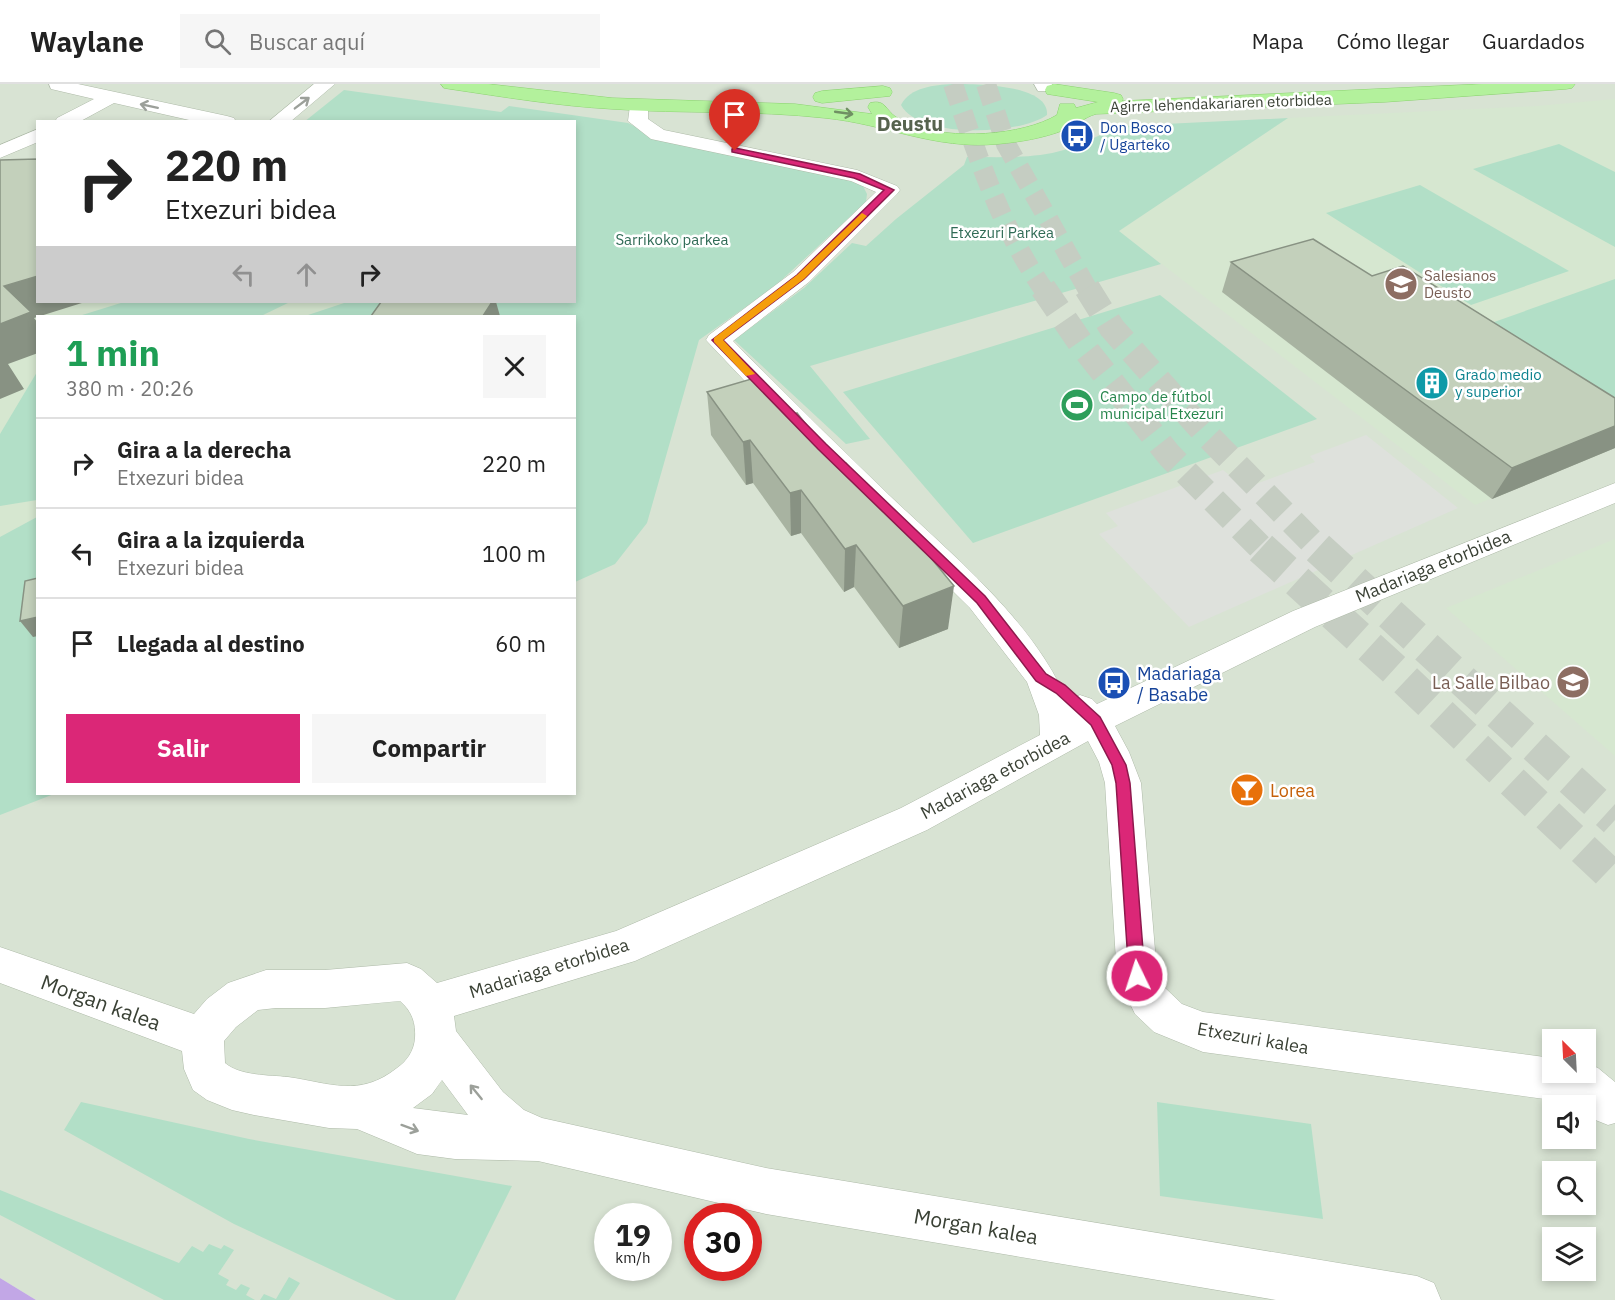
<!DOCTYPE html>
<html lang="es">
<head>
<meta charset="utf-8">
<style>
	:root { --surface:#fff; --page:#f6f6f6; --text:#222; --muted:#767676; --line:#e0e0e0; --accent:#db2777 }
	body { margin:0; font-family:"IBM Plex Sans",sans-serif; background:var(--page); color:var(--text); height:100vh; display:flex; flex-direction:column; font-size:22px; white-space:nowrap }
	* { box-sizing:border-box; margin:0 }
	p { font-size:20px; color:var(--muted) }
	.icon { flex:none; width:33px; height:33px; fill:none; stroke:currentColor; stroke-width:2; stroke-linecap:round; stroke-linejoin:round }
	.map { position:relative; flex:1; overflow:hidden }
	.panel { position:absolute; left:36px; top:231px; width:540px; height:480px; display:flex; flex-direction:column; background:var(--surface); border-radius:0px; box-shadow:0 3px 9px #0003 }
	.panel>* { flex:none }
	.banner { position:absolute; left:36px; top:36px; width:540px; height:183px; border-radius:0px; box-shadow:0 3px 9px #0003; background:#fff; color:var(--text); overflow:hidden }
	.needle { width:39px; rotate:336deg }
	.buttons { position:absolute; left:1542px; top:945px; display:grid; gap:12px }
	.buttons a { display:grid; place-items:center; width:54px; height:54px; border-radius:0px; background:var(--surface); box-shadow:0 3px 9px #0003; font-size:30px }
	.speed { position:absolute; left:594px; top:1119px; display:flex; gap:12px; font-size:30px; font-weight:700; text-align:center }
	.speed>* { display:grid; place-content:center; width:78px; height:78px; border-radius:50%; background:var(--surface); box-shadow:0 3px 9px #0003; line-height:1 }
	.speed small { font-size:15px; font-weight:400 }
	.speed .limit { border:9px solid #d22; background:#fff; color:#111 }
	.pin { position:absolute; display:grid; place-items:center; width:51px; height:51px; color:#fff; margin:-62px -26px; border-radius:50% 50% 50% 0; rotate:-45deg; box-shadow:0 0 6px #0007 }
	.pin .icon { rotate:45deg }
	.me { position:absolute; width:66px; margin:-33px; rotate:356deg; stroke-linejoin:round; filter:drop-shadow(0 0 4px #0008) }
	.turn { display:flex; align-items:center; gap:21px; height:126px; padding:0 30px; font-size:27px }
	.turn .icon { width:78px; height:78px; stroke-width:2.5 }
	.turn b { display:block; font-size:42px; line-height:51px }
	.lanes { display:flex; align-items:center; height:57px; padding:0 30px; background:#0003; justify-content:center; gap:30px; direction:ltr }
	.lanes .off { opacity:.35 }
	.round { display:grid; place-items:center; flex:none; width:63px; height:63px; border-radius:0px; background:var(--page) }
	.overview { display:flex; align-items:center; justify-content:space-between; height:102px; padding:0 30px }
	h1 { font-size:36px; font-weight:700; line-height:45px; color:#1e9e55 }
	.action { display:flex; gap:12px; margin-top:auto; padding:12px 30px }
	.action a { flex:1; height:69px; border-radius:0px; background:var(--accent); color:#fff; font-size:24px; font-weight:700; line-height:69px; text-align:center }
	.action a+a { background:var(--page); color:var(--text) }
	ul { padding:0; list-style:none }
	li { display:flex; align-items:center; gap:18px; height:90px; padding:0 30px; border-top:2px solid var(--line) }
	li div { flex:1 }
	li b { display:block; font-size:22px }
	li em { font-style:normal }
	header { display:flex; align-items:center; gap:36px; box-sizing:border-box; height:84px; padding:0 30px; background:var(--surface); border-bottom:2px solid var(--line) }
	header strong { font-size:28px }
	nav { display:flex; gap:33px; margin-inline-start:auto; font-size:21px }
	.search { width:420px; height:54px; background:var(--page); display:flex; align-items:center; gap:15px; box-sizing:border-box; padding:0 21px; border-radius:0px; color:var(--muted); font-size:22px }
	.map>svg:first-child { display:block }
	.residential { fill:#d8e3d3; fill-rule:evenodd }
	.education { fill:#d6e7d0 }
	.green { fill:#b2dfc7 }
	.parking { fill:#dee1dc }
	.water { fill:#c2a7e6 }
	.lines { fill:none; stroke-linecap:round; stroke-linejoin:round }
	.major-tunnel-far2 { stroke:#c5cdc2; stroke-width:20; stroke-dasharray:20 10; stroke-linecap:butt }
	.major-tunnel-far1 { stroke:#c5cdc2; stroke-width:26; stroke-dasharray:26 13; stroke-linecap:butt }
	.major-tunnel { stroke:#c5cdc2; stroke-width:33; stroke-dasharray:33 16; stroke-linecap:butt }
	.minor-casing { stroke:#aebaa8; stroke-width:1 }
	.major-casing { stroke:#8bd36f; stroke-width:1 }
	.minor { fill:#fff; fill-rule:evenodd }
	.major { fill:#b3f19c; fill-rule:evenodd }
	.wall { fill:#a8b3a1 }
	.shaded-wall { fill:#889283 }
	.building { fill:#c3d0bb; stroke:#889283; stroke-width:1.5 }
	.oneway { stroke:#9ca09a }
	.oneway2 { stroke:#709063 }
	.route { fill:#db2777; stroke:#8e194d; stroke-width:1.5 }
	.slow { fill:#f59e0b }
	.labels { text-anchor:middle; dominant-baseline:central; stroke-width:5; stroke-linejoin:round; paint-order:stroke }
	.far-street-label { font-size:15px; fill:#3a4135; stroke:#fff }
	.far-transit-label { font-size:15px; fill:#164399; stroke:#fff; text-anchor:start }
	.far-park-label { font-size:15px; fill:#306b56; stroke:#fff }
	.far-education-label { font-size:15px; fill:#785e54; stroke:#fff; text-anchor:start }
	.far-culture-label { font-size:15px; fill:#0d838f; stroke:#fff; text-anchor:start }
	.far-leisure-label { font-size:15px; fill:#27864d; stroke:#fff; text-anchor:start }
	.street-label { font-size:18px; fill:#3a4135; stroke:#fff }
	.transit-label { font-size:18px; fill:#164399; stroke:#fff; text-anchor:start }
	.education-label { font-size:18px; fill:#785e54; stroke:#fff; text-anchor:end }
	.food-label { font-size:18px; fill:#c56008; stroke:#fff; text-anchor:start }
	.far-district-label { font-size:20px; font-weight:bold; fill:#56634e; stroke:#fff }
	.near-street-label { font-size:21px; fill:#3a4135; stroke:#fff }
</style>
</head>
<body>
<header>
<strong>Waylane</strong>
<div class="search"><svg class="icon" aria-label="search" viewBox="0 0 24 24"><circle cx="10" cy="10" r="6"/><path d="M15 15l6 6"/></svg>Buscar aquí</div>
<nav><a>Mapa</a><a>Cómo llegar</a><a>Guardados</a></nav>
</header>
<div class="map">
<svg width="1615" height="1216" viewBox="0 0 1615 1216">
	<rect width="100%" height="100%" fill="#e8f0e5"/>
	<path class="residential" d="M0,0H1615V1216H36L0,1194ZM38,38H574V218H38ZM38,232H574V710H38ZM1552,956H1586V988H1552ZM1552,1022H1586V1054H1552ZM1552,1088H1586V1120H1552ZM608,1132H658V1184H608ZM698,1132H748V1184H698ZM1552,1154H1586V1186H1552Z"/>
	<g class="education">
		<path d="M1615,15V364L1475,421L1119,147L1288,34L1537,22Z"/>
		<path d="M0,102L38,218H347L305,232H38L37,433L0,453Z"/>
		<path d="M1615,455V672L1446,524Z"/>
	</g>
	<g class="green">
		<path d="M952,0C975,0 1049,0 1047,31C1020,51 919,55 901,21C910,3 935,1 952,0Z"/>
		<path d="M344,6L501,28L509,22L628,39L656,53L852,97L863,102L867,110L866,118L774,203L699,256L647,439L615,480L575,498L574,232H305L347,218H574V38H304Z"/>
		<path d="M1288,34L1119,147L1161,180L810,282L870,355L846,360L734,256L804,204L852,159L866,162L896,135L964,81L967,73C999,73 1033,75 1064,66C1084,60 1103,48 1124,42Z"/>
		<path d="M1559,60L1615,88V163L1473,85Z"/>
		<path d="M1420,101L1569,187L1471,221L1326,129Z"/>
		<path d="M1615,195V329L1480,243Z"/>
		<path d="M1160,211L1317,335L973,459L843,308Z"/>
		<path d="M124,218H290L261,232H79Z"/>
		<path d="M37,288V416L0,422V350Z"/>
		<path d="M37,433L38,710H54L0,731V453Z"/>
		<path d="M81,1018L249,1055L512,1102L455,1216H396L234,1140L64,1046Z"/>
		<path d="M1157,1018L1311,1040L1323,1135L1160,1112Z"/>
		<path d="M0,1106L179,1179L192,1162L203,1168L209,1160L221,1165L224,1161L234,1166L218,1190L229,1196L226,1201L236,1206L241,1200L250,1204L246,1211L255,1216H164L0,1131Z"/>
		<path d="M289,1193L300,1199L289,1216H260L264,1210L276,1215Z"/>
	</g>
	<path class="parking" d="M1366,351L1458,424L1189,543L1099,450L1118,442L1106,429L1223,386L1245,404L1315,378L1310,372Z"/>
	<path class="water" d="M0,1194L36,1216H0Z"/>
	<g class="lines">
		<g class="major-tunnel-far2">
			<path d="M953,0C977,71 1001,144 1044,206"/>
			<path d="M986,0L1006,60L1088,206"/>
		</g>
		<g class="major-tunnel-far1">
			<path d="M1043,204L1082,261L1169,371L1263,466"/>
			<path d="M1087,204L1112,244L1204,348L1320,466"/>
		</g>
		<g class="major-tunnel">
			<path d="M1261,464L1396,587L1615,795"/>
			<path d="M1318,464L1615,736"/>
		</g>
		<g class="minor-casing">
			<g id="minor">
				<path d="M49,0H78L227,32L234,34L236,38H198L114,19L79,38H55L57,34L94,15L51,5Z"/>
				<path d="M314,0H335L290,38H268Z"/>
				<path d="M1034,0H1052L1053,3L1050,7H1038Z"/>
				<path d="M639,16L646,18L648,22V35L664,46L857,86L897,102L900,106L897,110L809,198L733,257C784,309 836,360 889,411C951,470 1034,537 1067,617L1080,611L1092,615L1097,620L1293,527L1615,399V419L1315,543L1115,642L1129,668L1141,699L1157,890L1163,902L1182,920L1203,928L1552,974V988H1586V979L1598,984L1615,998V1039L1608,1041L1593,1035L1586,1029V1022H1577L1574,1019L1203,968L1154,948L1135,930L1117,893L1105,699L1099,678L1088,657L927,746L635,877L454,932L456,947L503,1008L524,1026L542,1034L766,1084L1417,1192L1434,1199L1441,1216H1276L766,1130L538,1077L455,1075L417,1070L357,1045L329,1044L254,1031L232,1026L207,1016L193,1006L184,985L182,967L0,899V863L194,930L207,915L228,899L266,886H325L407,879L421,885L437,899L616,847L901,724L1040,651L1039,631L1027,598L970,524L812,368L706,256L709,251L793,188L876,108L851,97L651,55L628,37L630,22L632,18ZM400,917C412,927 416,939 415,954C414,967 407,977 397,984C359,1014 330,999 288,993C269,991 240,992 225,979L224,957L236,943L258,926L276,924H325ZM442,996L468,1031L413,1024L432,1010Z"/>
				<path d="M38,45V58L0,74V61Z"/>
			</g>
		</g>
		<g class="major-casing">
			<g id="major">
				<path d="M441,0H488L612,14L795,20L872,30L868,23L870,19C886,15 885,26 896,33C900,36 907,39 912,41C950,56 1022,52 1057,31L1060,20H1074L1076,24L1098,18L1047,10L1045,6L1047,2L1054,0L1114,9L1121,11L1123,15L1122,17L1483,0H1575L1572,4L1566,5L1385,18L1096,30C1084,33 1075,43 1064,46C1044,54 1020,58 998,60C934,66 886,40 825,34C754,26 683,30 612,25C558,22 504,13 450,5L444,4Z"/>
				<path d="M883,2L890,4L892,8L890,12L822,19L815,17L813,13L815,9L822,7Z"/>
			</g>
		</g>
		<use href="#minor" class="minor"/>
		<use href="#major" class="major"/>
	</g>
	<g class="wall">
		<path d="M1231,178L1615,314V364L1492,415L1222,208Z"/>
		<path d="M707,308L948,545L899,564L854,503L844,508L801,449L791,452L753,399L746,401L711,351Z"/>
	</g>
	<g class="shaded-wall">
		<path d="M38,192V218H85L34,234L38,239V269L8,280L24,305L0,315V240L4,202Z"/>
		<path d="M492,218H496L500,232H483Z"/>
		<path d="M1615,342V364L1492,415L1512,384Z"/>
		<path d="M750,356L753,399L746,401L743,358Z"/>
		<path d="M801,406V449L791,452L790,409Z"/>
		<path d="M856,461L854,503L844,508L845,465Z"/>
		<path d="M954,502L948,545L899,564L903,522Z"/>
		<path d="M38,533V552L33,553L20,537Z"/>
	</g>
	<g class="building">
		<path d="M38,75V192L4,202L31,228L0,240V76Z"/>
		<path d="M1313,155L1372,192L1403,182L1615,314V342L1512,384L1231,178Z"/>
		<path d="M381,218H492L483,232H371Z"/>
		<path d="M758,293L789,332L797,329L838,381L846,379L893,436L898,434L954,502L903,522L856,461L845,465L801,406L790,409L750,356L743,358L707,308Z"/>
		<path d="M38,494V533L20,537L25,497Z"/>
	</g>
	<defs><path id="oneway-shaft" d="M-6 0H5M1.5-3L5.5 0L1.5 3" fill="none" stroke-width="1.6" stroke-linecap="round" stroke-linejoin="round" transform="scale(1.5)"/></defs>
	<g class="oneway">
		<use href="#oneway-shaft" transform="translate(302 19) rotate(-37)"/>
		<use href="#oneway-shaft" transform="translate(149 22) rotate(-168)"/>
		<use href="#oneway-shaft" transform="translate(476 1008) rotate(-129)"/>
		<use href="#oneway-shaft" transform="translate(410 1044) rotate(20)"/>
	</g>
	<use class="oneway2" href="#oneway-shaft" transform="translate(844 29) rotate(8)"/>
	<path class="route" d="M735,64L860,90L894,106L804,195L723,256L826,360L985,512L1046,590L1065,601L1100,633L1126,681L1130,699L1145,892L1143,898L1137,900L1131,898L1129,892L1116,699L1112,681L1091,641L1056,609L1036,597L977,519L818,365L712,256L797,191L884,106L854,94L732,68V65Z"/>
	<path class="slow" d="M862,129L867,132L804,195L723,256L755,290L746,292L714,258V254L797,191Z"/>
	<defs>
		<g id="bus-disc" transform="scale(1.725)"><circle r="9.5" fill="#1a4fb4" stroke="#fff"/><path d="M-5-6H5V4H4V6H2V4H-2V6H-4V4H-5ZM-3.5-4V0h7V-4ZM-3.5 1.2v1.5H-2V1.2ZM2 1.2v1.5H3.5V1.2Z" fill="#fff"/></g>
		<g id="university-disc" transform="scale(1.725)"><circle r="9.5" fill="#8d6e63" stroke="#fff"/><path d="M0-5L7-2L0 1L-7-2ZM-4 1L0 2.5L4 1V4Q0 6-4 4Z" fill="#fff"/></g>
		<g id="building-disc" transform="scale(1.725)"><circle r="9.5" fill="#0f9aa8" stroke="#fff"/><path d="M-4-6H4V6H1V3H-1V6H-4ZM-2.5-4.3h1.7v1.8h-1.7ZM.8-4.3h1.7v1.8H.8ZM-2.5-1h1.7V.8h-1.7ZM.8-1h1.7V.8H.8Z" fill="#fff"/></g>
		<g id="stadium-disc" transform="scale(1.725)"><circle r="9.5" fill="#2e9e5b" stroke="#fff"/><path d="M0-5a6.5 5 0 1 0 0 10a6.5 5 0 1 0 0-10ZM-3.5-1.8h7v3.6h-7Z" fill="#fff"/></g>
		<g id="school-disc" transform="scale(1.725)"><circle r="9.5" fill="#8d6e63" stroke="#fff"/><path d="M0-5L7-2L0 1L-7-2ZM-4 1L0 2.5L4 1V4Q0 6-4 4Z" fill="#fff"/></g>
		<g id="bar-disc" transform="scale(1.725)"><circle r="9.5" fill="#e8710a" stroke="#fff"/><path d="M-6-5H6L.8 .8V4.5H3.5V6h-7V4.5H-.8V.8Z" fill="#fff"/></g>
	</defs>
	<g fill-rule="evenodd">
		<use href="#bus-disc" x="1077" y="52"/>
		<use href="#university-disc" x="1401" y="200"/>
		<use href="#building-disc" x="1432" y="299"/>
		<use href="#stadium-disc" x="1077" y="321"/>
		<use href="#school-disc" x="1573" y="598"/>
		<use href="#bus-disc" x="1114" y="599"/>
		<use href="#bar-disc" x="1247" y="706"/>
	</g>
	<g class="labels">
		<g class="far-street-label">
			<text transform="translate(1221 19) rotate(-2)">Agirre lehendakariaren etorbidea</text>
		</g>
		<g class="far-transit-label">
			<text x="1100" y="43">Don Bosco<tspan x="1100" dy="17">/ Ugarteko</tspan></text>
		</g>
		<g class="far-park-label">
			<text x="1002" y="148">Etxezuri Parkea</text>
			<text x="672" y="155">Sarrikoko parkea</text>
		</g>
		<g class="far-education-label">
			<text x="1424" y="191">Salesianos<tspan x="1424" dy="17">Deusto</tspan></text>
		</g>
		<g class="far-culture-label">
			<text x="1455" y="290">Grado medio<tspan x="1455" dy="17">y superior</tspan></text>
		</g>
		<g class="far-leisure-label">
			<text x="1100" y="312">Campo de fútbol<tspan x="1100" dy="17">municipal Etxezuri</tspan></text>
		</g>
		<g class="street-label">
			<text transform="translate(1433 482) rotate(-22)">Madariaga etorbidea</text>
			<text transform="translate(995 691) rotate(-28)">Madariaga etorbidea</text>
			<text transform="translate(549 884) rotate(-17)">Madariaga etorbidea</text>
			<text transform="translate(1253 954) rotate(10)">Etxezuri kalea</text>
		</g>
		<g class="transit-label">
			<text x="1137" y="589">Madariaga<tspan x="1137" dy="21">/ Basabe</tspan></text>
		</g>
		<g class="education-label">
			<text x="1550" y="598">La Salle Bilbao</text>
		</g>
		<g class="food-label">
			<text x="1270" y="706">Lorea</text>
		</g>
		<g class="far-district-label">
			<text x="910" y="39">Deustu</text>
		</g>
		<g class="near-street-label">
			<text transform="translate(101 918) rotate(20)">Morgan kalea</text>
			<text transform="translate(976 1142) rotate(10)">Morgan kalea</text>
		</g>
	</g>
</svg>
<div class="buttons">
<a><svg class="needle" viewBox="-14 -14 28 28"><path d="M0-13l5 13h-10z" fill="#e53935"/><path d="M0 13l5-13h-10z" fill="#767676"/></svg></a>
<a><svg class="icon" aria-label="sound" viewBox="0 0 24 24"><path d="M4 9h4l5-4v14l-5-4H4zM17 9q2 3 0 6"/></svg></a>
<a><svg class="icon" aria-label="search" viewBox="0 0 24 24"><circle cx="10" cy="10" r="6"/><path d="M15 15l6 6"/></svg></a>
<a><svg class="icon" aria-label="layers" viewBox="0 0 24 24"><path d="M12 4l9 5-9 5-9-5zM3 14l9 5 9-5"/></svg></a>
</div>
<div class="speed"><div>19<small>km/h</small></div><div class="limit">30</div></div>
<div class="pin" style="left:735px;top:67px;background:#d93025"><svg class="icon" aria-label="arrive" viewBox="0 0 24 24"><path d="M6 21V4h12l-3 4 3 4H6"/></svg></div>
<svg class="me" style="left:1137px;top:892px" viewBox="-20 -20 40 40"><circle r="17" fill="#db2777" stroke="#fff" stroke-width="3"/><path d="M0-11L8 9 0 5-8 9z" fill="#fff"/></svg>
<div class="banner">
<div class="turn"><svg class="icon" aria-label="right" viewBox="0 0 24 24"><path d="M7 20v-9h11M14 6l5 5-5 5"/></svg><div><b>220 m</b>Etxezuri bidea</div></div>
<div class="lanes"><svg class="icon off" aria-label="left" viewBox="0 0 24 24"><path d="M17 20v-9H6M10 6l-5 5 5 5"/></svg><svg class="icon off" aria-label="ahead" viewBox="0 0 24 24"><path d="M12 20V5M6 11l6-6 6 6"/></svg><svg class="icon" aria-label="right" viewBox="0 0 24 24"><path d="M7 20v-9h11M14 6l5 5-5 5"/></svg></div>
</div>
<section class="panel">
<div class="overview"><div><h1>1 min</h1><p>380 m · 20:26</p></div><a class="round"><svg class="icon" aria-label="close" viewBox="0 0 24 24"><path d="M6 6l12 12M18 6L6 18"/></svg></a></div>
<ul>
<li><svg class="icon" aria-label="right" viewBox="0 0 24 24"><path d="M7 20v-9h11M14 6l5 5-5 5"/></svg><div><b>Gira a la derecha</b><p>Etxezuri bidea</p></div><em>220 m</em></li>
<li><svg class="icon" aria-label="left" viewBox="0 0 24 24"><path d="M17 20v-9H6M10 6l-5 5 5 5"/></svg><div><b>Gira a la izquierda</b><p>Etxezuri bidea</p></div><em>100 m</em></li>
<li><svg class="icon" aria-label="arrive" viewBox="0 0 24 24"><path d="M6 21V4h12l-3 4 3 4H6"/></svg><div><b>Llegada al destino</b></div><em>60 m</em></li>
</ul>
<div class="action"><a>Salir</a><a>Compartir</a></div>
</section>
</div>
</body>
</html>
